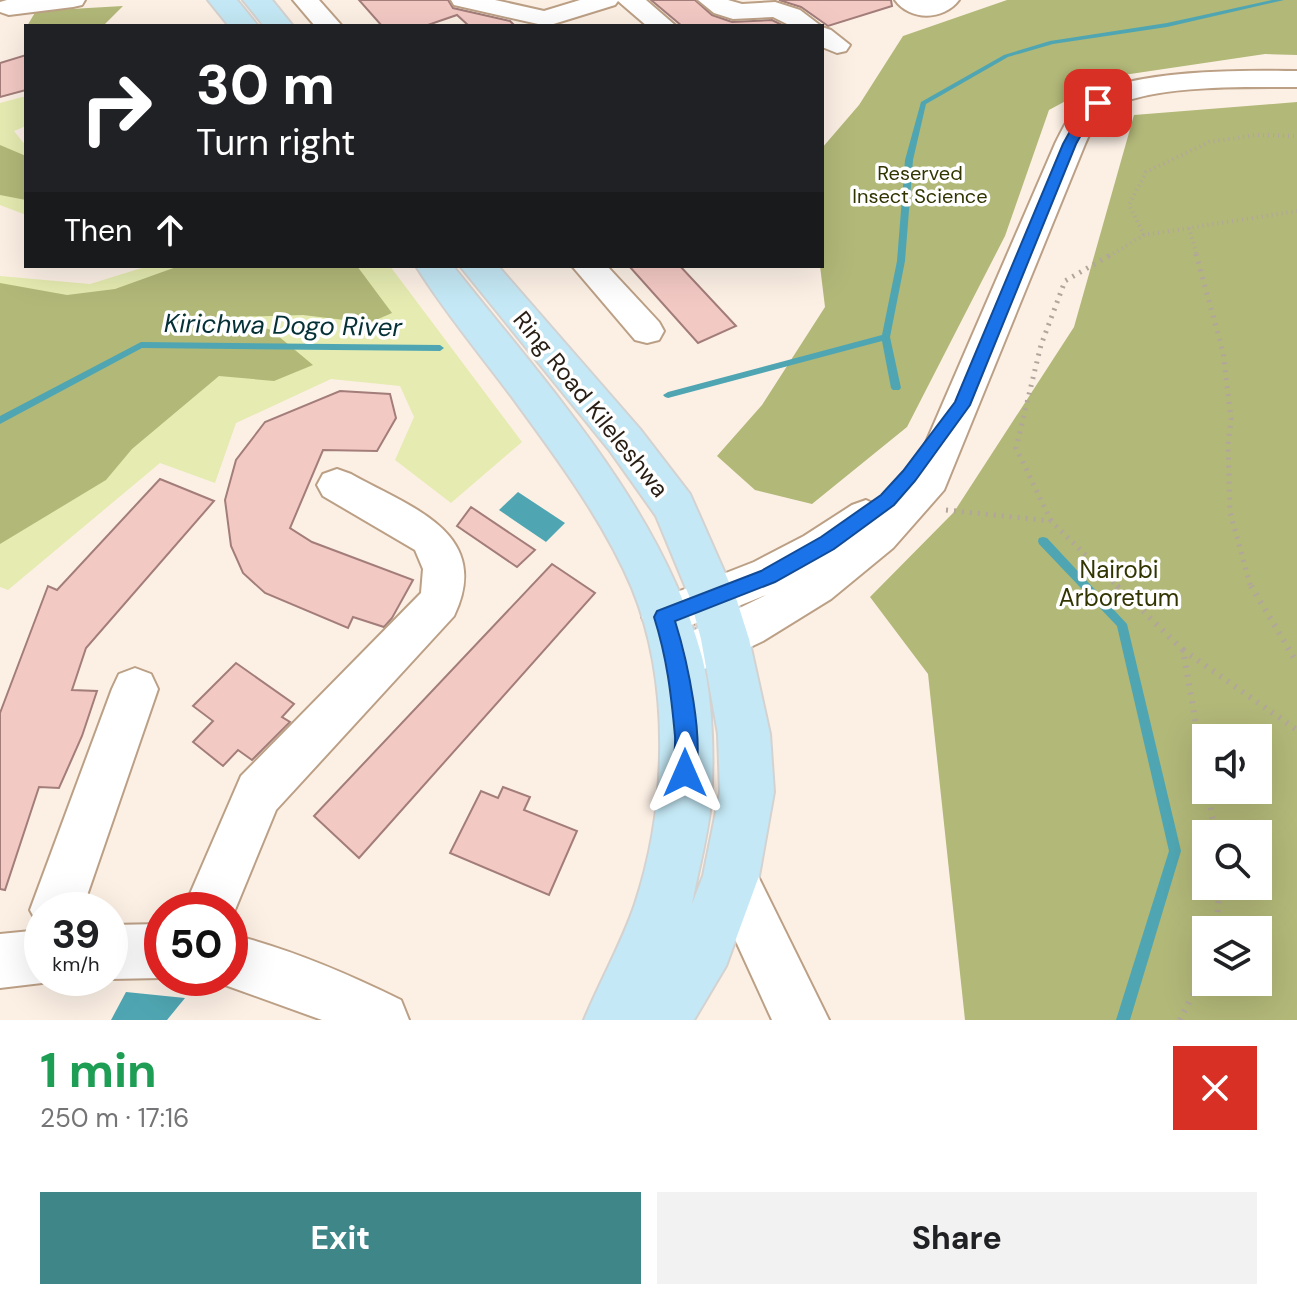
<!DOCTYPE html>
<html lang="en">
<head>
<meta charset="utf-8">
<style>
	:root { --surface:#fff; --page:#f2f2f2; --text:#202124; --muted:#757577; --accent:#3e8688 }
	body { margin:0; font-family:"DM Sans",sans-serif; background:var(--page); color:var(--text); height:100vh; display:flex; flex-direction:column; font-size:30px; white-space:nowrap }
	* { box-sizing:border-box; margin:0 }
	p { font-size:26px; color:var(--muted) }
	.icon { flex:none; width:44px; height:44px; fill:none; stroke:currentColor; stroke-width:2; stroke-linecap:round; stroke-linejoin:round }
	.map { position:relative; height:1020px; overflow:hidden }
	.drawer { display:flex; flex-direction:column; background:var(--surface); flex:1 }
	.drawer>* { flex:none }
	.hud { position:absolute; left:24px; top:24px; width:800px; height:244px; border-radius:0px; box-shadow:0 8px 32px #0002; background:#202124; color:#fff; overflow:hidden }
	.tools { position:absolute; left:1192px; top:724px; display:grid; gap:16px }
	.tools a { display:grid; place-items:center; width:80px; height:80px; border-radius:0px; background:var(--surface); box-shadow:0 8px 32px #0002; font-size:40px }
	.speed { position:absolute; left:24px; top:892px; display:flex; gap:16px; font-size:40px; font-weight:700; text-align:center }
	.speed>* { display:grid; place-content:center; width:104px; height:104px; border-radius:50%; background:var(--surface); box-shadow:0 8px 32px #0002; line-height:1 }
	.speed small { font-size:20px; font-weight:400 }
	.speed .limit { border:12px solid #d22; background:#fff; color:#111 }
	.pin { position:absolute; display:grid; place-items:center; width:68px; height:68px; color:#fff; margin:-34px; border-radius:16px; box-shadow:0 4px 12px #0006 }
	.me { position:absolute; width:88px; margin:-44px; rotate:0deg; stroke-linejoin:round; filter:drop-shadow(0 0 6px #0008) }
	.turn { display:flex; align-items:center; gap:28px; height:168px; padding:0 40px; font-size:36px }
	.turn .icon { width:104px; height:104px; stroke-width:2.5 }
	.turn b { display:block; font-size:56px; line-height:68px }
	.then { display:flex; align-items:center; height:76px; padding:0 40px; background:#0003; gap:16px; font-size:30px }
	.round { display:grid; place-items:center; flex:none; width:84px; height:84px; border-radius:0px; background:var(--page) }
	.overview { display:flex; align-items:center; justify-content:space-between; height:136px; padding:0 40px }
	h1 { font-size:48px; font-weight:700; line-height:60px; color:#1e9e55 }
	.action { display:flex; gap:16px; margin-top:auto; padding:16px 40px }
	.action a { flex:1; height:92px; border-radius:0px; background:var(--accent); color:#fff; font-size:32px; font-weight:700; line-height:92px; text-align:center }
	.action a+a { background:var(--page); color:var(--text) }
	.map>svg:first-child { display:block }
	.green { fill:#e5ebb1 }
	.forest { fill:#b2b878; fill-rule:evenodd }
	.water { fill:#4fa6b2 }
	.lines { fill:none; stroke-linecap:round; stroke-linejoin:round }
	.stream { fill:#4fa6b2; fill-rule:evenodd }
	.building { fill:#f3c9c4; stroke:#a37d79; stroke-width:2 }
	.minor-casing { stroke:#bca086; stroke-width:4 }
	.major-casing { stroke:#d4d2d0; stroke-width:4 }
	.path-far2 { stroke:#b2a69c; stroke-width:4; stroke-dasharray:1 4; stroke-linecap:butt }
	.path-far1 { stroke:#b2a69c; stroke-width:5; stroke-dasharray:2 6; stroke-linecap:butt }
	.path { stroke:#b2a69c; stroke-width:6; stroke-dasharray:2 7; stroke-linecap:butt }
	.minor { fill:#fff; fill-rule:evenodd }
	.major { fill:#c4e8f5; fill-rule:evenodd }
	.route { fill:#1a73e8; stroke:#114b97; stroke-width:2 }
	.labels { text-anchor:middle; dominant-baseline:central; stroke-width:7; stroke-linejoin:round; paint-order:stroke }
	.far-park-label { font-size:20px; fill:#323401; stroke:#fff }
	.street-label { font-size:24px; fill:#281e14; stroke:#fff }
	.park-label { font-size:24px; fill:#323401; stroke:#fff }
	.water-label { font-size:26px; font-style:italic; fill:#043036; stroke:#fff }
</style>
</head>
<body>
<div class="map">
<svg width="1297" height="1020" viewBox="0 0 1297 1020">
	<rect width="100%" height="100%" fill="#fcf0e5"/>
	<g class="green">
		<path d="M26,96V126L14,131L26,146V215L0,205V103Z"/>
		<path d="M148,266H390L522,442L451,503L395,460L414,417L400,386L331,379L236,423L215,483L160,463L8,590L0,587V276L90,284Z"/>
	</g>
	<g class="forest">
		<path d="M1007,0H1297V55L1265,54L1110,77L1049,110L1005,236L907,427L812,504L755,490L717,456L762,405L825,307L820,266L822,148L859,105L903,36Z"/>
		<path d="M123,6L103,26H27L36,11Z"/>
		<path d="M1297,102V1020H965L928,674L870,597L954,512L1074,327L1134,115ZM1258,738V790H1206V738ZM1258,834V886H1206V834ZM1258,930V982H1206V930Z"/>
		<path d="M0,145L26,156V200L0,195Z"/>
		<path d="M179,266H357L392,313L369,323L303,315L233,317L271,330L313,365L274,381L219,376L132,449L106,480L0,544V283L67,295L115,289Z"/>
	</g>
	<g class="water">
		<path d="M518,492L565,523L546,542L499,510Z"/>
		<path d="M126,992L185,998L167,1020H111Z"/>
	</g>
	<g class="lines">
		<g class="stream">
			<path d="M1272,0H1284L1167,27L1053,44L1008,57L926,104L913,160L905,261L890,337L901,388L899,390H893L891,388L882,341L668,398L665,397L663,395L668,392L882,335L897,261L905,160L921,102L1004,55L1050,41L1167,23Z"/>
			<path d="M141,342L440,345L444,348L440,351L142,348L0,424V416Z"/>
			<path d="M1043,537L1047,538L1127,624L1181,851L1130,1020H1116L1169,851L1117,626L1039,544L1038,541L1039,538Z"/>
		</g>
	</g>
	<g class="building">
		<path d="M359,0H448L453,8L510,21L515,26H469L457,15L425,26H382Z"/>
		<path d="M651,0H695L712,15L732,22L772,20L784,26H682Z"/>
		<path d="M779,0H891L892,6L828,26L801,7Z"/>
		<path d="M26,55V90L0,97V63Z"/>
		<path d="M629,266H680L736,326L698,343Z"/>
		<path d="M340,391L390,394L396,418L377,451L323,450L290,528L312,542L413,580L392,618L384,627L353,617L348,628L265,593L243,573L231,546L225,500L236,460L265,422Z"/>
		<path d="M160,479L214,501L86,648L72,690L97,691L82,736L59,788L39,787L5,890L0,889V713L48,586L57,590Z"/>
		<path d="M471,507L535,550L517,567L457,526Z"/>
		<path d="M552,564L595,593L359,858L314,816Z"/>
		<path d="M236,663L294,704L282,717L290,722L252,760L238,750L223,766L193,742L213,721L193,706Z"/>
		<path d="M503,787L530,797L524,810L577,831L549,895L450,853L481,791L498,798Z"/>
	</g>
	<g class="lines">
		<g class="minor-casing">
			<g id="minor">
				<path d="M7,0H85L82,5L73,7L9,15L0,12V2Z"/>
				<path d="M293,0H319L342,26H315Z"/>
				<path d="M451,0H495L544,11L580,0H646L676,26H647L618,1L615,5L547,26L454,5Z"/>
				<path d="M698,0H728L742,4L775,2L800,10L821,26H791L773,17L733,19L714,13Z"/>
				<path d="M895,0H959C943,21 910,21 895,0Z"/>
				<path d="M822,27L831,30L850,45L846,51L837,53L822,47Z"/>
				<path d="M1297,71V87C1250,87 1148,84 1109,109C1096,117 1091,131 1085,144L944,490L893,548L831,599L763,641L694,674L678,680L662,674L656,660L662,646L766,595L664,636L649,631L642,617L649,603L754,562L804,536L852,505L866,500L881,507L914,470L1055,144C1063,128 1072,108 1087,98C1131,69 1244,70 1297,71Z"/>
				<path d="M572,266H607L659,322L664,331L659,340L647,343L635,340Z"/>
				<path d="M337,469L351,474C409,507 494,532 454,616L276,810L230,922V910H183L241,776L421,593L423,569L415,550L323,496L317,485L323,474Z"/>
				<path d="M135,668L151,674L158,689L82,910H42V978H53L42,983L0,988V934L41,930L30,910L112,689L119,674Z"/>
				<path d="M731,851L749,858L829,1020H772L706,876L713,858Z"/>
				<path d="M162,924V978L110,979L109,978L110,925Z"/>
				<path d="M230,934C290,949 346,973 401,1000L409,1020H322L211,980L230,978Z"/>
			</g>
		</g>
		<g class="major-casing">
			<g id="major">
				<path d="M208,0H237L258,26H229Z"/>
				<path d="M243,0H272L293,26H264Z"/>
				<path d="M416,266H453C547,385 662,509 702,657C713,700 714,759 711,802C708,836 698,871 692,904L703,876L720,792L718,734L701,639L690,598L656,516L610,451L460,266H498L640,429L690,494L736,598L749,639L770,734L774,792L759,876L726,966L694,1020H584C600,981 622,943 635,904C667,807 671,683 632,588C605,524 561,464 520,408C486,361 447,316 416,266Z"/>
			</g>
		</g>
		<g class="path-far2">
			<path d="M1189,228L1197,256"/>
			<path d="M1144,235L1129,205L1146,172L1209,142L1256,135L1297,136"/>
			<path d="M1109,256L1144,235L1297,211"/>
		</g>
		<g class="path-far1">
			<path d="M1196,254L1223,352L1231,419L1228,445L1230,512L1251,588"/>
			<path d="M946,510L1051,521L1119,588"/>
			<path d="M1051,521L1016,448L1041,345L1065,281L1112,254"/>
		</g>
		<g class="path">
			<path d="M1117,586L1183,650L1206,781"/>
			<path d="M1251,586L1297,663"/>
			<path d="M1183,650L1297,730"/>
			<path d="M1208,790L1215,834"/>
			<path d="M1216,930L1220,886"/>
			<path d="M1180,1020L1206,968"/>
		</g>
		<use href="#minor" class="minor"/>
		<use href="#major" class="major"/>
	</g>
	<path class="route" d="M1094,100L1104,103L1091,117L1076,144L970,405L915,481L894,505L834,549L775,582L675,621C686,656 707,746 693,780L685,783L677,780C671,766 676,751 675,736C671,693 667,658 654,617L657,611L761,571L821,537L881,495L903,471L955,402L1063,144L1079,115Z"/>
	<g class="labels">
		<g class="far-park-label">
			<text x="920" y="173">Reserved<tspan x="920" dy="23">Insect Science</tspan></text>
		</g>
		<g class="street-label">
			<text transform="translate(591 404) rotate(51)">Ring Road Kileleshwa</text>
		</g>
		<g class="park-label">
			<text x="1119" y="569">Nairobi<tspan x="1119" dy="28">Arboretum</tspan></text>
		</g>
		<g class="water-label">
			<text transform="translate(283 325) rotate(1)">Kirichwa Dogo River</text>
		</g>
	</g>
</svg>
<div class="tools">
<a><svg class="icon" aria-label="sound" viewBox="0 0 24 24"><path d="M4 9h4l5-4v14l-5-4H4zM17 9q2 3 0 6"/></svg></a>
<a><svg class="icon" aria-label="search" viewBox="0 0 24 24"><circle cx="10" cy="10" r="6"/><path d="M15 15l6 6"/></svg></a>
<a><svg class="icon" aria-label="layers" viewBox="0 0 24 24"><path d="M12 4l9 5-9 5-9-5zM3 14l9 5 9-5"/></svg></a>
</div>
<div class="speed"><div>39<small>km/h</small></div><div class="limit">50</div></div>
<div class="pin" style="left:1098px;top:103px;background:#d93025"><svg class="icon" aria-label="arrive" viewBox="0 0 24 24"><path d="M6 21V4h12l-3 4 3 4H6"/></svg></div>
<svg class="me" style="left:685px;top:773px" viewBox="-20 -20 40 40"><path d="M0-17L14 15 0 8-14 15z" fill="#1a73e8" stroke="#fff" stroke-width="4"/></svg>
<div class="hud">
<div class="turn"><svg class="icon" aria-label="right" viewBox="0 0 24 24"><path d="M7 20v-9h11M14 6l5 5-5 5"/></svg><div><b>30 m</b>Turn right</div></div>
<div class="then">Then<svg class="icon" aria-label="ahead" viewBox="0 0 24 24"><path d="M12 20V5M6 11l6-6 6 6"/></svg></div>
</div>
</div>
<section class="drawer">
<div class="overview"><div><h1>1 min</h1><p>250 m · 17:16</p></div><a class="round" style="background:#d93025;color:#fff"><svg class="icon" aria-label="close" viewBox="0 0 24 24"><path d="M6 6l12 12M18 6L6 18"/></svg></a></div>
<div class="action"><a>Exit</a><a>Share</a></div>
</section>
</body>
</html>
